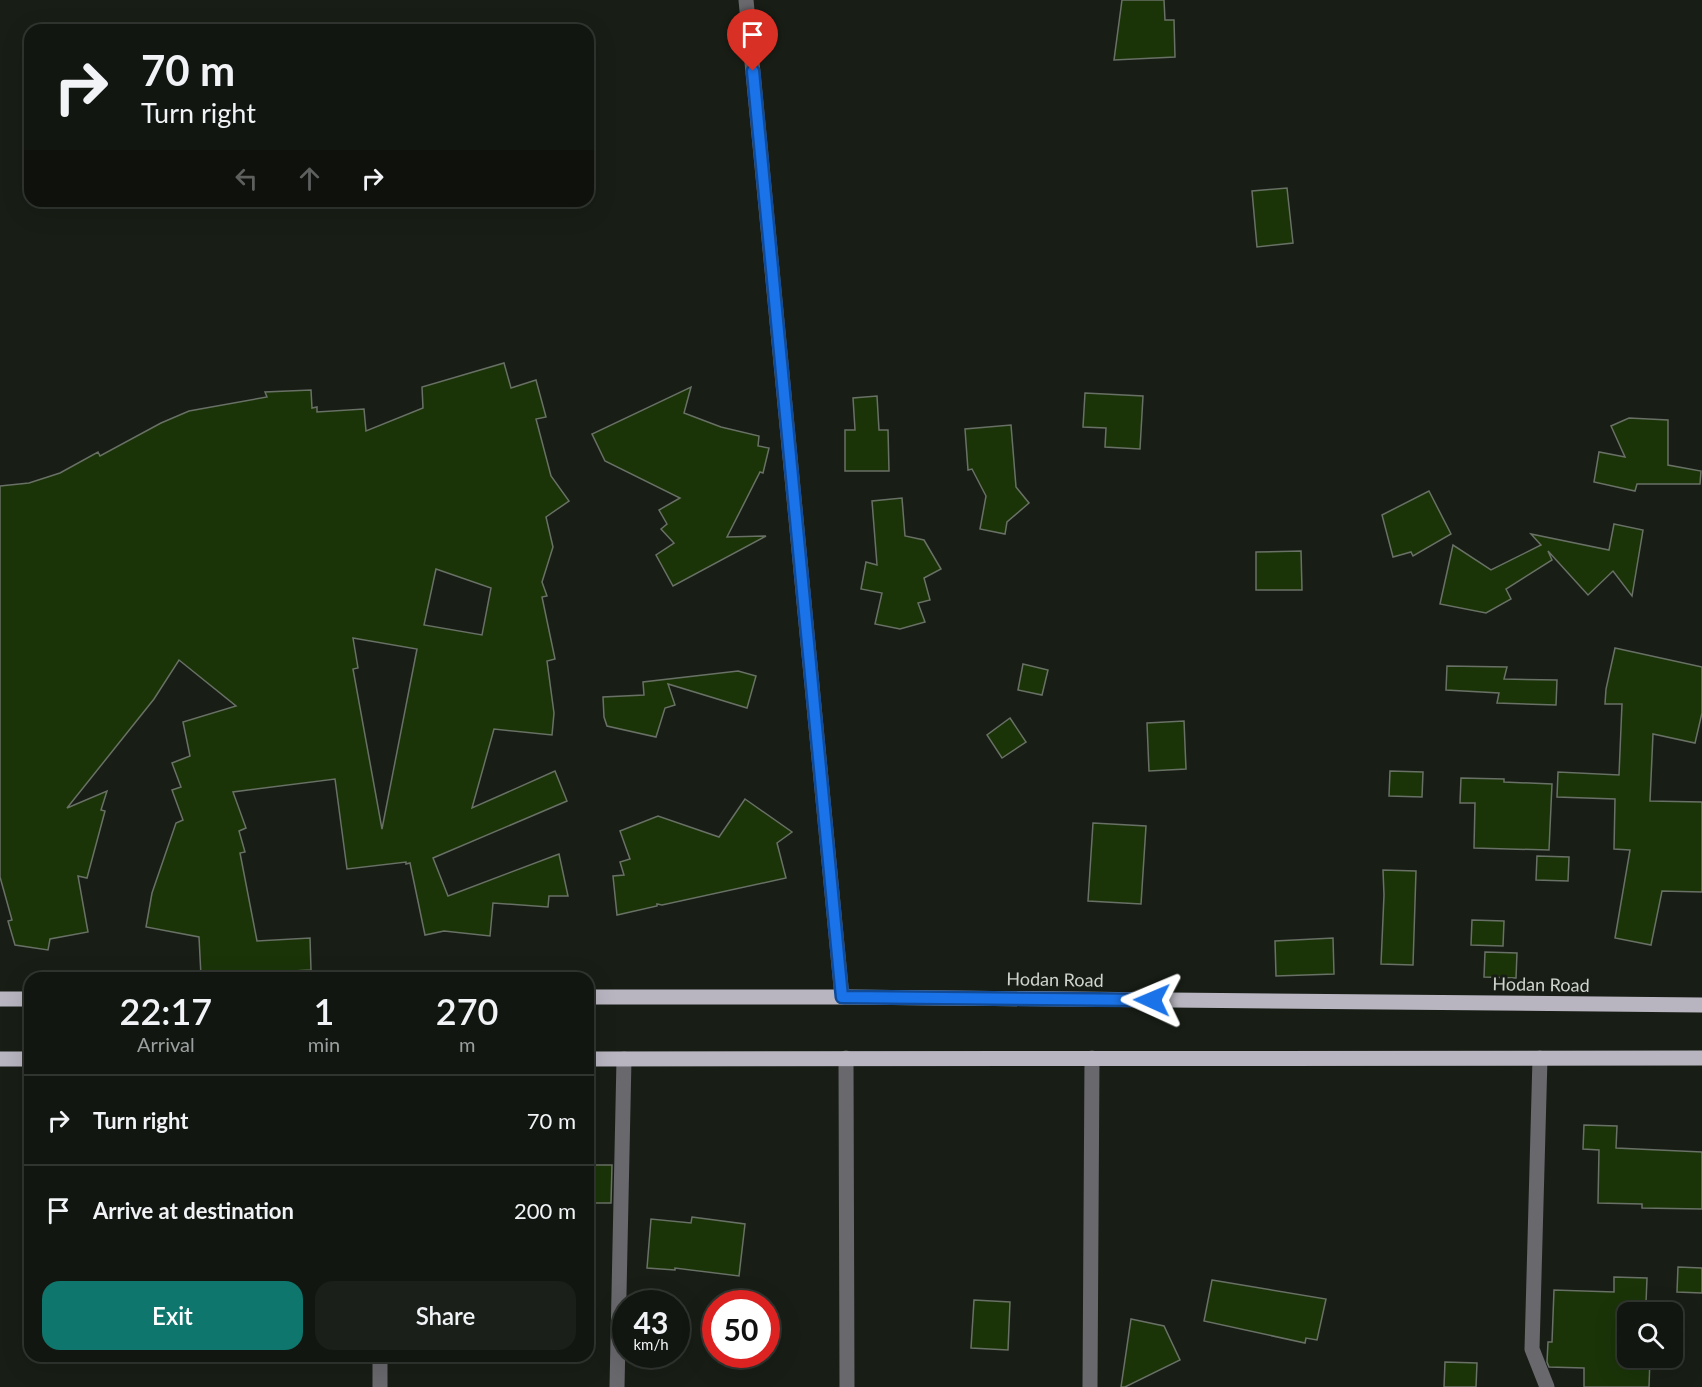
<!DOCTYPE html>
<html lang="en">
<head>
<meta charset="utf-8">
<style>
	:root { --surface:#121610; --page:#1b1f19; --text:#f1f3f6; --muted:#9c9f9f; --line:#313530; --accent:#0f766e }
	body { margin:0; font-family:Lato,sans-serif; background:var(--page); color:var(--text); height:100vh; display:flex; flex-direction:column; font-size:22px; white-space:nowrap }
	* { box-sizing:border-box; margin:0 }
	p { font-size:20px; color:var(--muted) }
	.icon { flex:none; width:33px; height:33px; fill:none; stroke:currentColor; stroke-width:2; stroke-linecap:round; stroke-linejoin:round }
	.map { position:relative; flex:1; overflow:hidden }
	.panel { position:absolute; left:24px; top:972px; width:570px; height:390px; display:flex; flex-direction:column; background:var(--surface); border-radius:18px; box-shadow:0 6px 24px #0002,0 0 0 2px var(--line) }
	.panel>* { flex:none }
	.top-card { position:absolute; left:24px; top:24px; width:570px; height:183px; border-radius:18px; box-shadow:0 6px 24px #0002,0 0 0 2px var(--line); background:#121610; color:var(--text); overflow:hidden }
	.buttons { position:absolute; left:1617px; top:1302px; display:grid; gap:12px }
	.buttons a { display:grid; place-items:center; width:66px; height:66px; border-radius:12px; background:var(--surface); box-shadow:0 6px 24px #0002,0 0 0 2px var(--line); font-size:30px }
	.speed { position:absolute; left:612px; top:1290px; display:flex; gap:12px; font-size:30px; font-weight:700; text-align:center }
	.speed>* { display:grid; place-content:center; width:78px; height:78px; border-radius:50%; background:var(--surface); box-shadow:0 6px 24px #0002,0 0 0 2px var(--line); line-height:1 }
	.speed small { font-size:15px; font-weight:400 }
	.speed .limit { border:9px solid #d22; background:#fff; color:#111 }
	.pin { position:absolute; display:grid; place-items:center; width:51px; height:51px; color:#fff; margin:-62px -26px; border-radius:50% 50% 50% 0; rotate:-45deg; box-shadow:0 0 6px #0007 }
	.pin .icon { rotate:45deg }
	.me { position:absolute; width:66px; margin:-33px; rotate:271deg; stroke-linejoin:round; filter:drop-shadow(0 0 4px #0008) }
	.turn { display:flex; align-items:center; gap:21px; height:126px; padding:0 18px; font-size:27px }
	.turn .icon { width:78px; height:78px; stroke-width:2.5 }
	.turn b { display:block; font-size:42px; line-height:51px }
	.lanes { display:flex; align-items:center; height:57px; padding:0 18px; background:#0003; justify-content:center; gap:30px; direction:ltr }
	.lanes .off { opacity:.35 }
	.eta { display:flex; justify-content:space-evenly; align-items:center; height:102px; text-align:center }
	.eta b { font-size:36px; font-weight:600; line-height:42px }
	.action { display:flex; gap:12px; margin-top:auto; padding:12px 18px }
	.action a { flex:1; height:69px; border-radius:18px; background:var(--accent); color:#fff; font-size:24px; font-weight:600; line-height:69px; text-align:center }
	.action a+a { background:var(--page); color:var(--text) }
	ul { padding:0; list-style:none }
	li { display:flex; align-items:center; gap:18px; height:90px; padding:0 18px; border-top:2px solid var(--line) }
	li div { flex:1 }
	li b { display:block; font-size:22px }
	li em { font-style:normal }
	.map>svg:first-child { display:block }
	.building { fill:#1a3408; stroke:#697065; stroke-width:1.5; fill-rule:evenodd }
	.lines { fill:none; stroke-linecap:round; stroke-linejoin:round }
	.minor { stroke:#69686d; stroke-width:15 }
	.major { stroke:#b8b5c0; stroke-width:15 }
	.route-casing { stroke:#114b97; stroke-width:15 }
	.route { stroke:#1a73e8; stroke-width:10 }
	.labels { text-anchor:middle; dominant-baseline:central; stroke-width:6; stroke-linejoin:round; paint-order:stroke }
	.street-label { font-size:18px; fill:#d0d4ce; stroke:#181e16 }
</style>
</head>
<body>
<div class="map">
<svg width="1702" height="1387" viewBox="0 0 1702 1387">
	<rect width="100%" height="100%" fill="#181e16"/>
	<g class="building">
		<path d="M1122,0H1164L1165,20H1174L1175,57L1114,60Z"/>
		<path d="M1287,188L1293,243L1257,247L1252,191Z"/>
		<path d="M504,363L511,388L536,380L546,417L536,419L551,476L569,501L546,517L553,547L542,582L547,596L542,597L555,659L547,661L554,713L552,735L494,729L472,808L555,771L567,801L433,858L448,896L559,854L568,896H549L548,907L493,903L490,936L444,931L425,935L410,863L406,864V862L347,869L335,779L233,792L246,828L239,831L245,852L240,853L257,941L310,938L311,970L201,976L199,937L146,927L152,893L176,823L183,820L172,790L181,787L172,763L190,756L183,722L236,706L179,660L154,699L67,808L107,791L101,810L105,811L87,878L78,876L88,932L50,939L48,950L15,945L8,921L12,920L0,877V486L29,483L60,473L98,452L100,456L161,423L189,411L267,397L265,392L311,390L312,408L317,407V412L364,409L366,431L423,408L422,387ZM436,569L491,588L482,635L424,625ZM353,638L417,649L382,829L353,669L358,668Z"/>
		<path d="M691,387L684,413L721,427L759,436L758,446L769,448L763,473L760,472L727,537L766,536L673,586L656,555L674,543L661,529L667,524L659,510L680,498L605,461L592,434Z"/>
		<path d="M1085,393L1143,396L1140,449L1105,447L1106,428L1083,427Z"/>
		<path d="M877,396L879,430H888L889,471H845V430H855L853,398Z"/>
		<path d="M1629,418L1668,420V465L1701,471L1700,484H1637L1635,491L1594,482L1599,452L1625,457L1611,426Z"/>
		<path d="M1011,425L1016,487L1029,503L1007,522L1005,534L980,529L986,496L972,469L968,470L965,429Z"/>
		<path d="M1429,491L1451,534L1413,556L1411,552L1393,557L1382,515Z"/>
		<path d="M902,498L905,536L924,540L941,569L924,578L930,600L918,603L925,622L900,629L875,624L882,593L861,589L866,562L877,565L872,501Z"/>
		<path d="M1614,524L1643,530L1632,596L1613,571L1588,595L1548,551L1552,560L1506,589L1511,599L1486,613L1440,604L1453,545L1491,570L1541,545L1531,534L1609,550Z"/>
		<path d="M1301,551L1302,590H1256V552Z"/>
		<path d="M1615,648L1702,667V713L1695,743L1653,734L1650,801L1702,802V892L1662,891L1651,945L1615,938L1630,850L1614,849L1615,799L1557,797L1558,772L1619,775L1622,704H1605L1606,689Z"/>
		<path d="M1023,664L1048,670L1042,695L1018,690Z"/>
		<path d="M1447,666L1507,667L1504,679L1557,680L1556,705L1497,703L1499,693L1446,690Z"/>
		<path d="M738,671L756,676L747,708L668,684L675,705L665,708L656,737L607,726L604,717L603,697L644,695L643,682Z"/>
		<path d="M1010,718L1026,742L1002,758L987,735Z"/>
		<path d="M1184,721L1186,769L1149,771L1147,723Z"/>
		<path d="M1390,771L1423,772L1422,797L1389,796Z"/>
		<path d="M1461,778L1504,779V782L1552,784L1549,850L1474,848L1475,803H1460Z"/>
		<path d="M745,799L792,832L777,843L786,878L662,905L657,904V906L617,915L613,876L624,875L620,862L630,859L620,831L658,816L719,837Z"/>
		<path d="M1093,823L1146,826L1141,904L1088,901Z"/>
		<path d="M1537,856L1569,857L1568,881L1536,880Z"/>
		<path d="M1383,870L1416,871L1413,965L1381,964L1384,895Z"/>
		<path d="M1472,920L1504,921L1503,946L1471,945Z"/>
		<path d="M1333,938L1334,974L1276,976L1275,941Z"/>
		<path d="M1485,952L1517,953L1516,978L1484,977Z"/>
		<path d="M1584,1125L1617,1126L1616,1148L1702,1152V1209L1642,1208V1204L1598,1203L1599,1150L1583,1149Z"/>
		<path d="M588,1165H612L611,1203H588Z"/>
		<path d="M692,1217L745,1224L739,1276L675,1268V1270L647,1268L651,1219L691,1223Z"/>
		<path d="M1678,1267L1702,1268V1293L1677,1292Z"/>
		<path d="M1614,1277L1647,1278L1646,1303L1628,1302V1358H1650L1649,1387H1584V1368L1549,1367L1547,1362L1548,1342H1552L1554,1290L1614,1292Z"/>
		<path d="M1212,1280L1326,1299L1317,1340L1306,1338L1305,1343L1204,1321Z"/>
		<path d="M974,1300L1010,1302L1008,1350L971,1348Z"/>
		<path d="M1131,1319L1164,1326L1180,1360L1125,1387H1121Z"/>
		<path d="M1445,1362L1477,1363L1476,1387H1444Z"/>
	</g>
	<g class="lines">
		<g class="minor">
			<path d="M746,0L842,997"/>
			<path d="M846,1058L847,1387"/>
			<path d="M1540,1058L1532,1349L1547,1387"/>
			<path d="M380,1387V1356"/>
			<path d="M617,1387L624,1059"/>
			<path d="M1090,1387L1092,1058"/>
		</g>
		<g class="major">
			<path d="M588,997H842L1702,1005"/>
			<path d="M0,999H30"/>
			<path d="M0,1059H30"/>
			<path d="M588,1059L1702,1058"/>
		</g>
	</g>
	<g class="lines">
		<g class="route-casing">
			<path id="route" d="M753,71L842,997L1152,1000"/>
		</g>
		<use href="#route" class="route"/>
	</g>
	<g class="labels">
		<g class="street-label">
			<text transform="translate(1055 979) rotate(1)">Hodan Road</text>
			<text transform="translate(1541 984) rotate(1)">Hodan Road</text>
		</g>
	</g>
</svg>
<div class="buttons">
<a><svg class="icon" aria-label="search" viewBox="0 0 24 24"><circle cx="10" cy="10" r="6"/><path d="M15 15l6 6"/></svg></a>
</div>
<div class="speed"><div>43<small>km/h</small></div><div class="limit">50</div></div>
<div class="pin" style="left:753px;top:71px;background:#d93025"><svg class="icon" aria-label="arrive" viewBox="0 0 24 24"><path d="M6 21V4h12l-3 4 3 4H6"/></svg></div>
<svg class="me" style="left:1152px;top:1000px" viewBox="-20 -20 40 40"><path d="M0-17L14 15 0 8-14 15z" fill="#1a73e8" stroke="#fff" stroke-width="4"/></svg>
<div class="top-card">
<div class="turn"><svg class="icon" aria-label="right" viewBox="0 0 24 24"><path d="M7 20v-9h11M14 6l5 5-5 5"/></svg><div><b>70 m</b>Turn right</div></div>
<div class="lanes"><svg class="icon off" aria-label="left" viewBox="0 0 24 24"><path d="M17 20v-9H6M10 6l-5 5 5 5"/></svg><svg class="icon off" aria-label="ahead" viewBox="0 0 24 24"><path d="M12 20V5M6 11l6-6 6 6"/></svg><svg class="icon" aria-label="right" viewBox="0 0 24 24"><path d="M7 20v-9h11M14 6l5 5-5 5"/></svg></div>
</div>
<section class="panel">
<div class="eta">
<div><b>22:17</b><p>Arrival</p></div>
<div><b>1</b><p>min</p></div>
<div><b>270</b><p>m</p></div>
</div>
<ul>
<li><svg class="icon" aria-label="right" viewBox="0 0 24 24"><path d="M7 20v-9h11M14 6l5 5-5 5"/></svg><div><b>Turn right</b></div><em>70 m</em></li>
<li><svg class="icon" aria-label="arrive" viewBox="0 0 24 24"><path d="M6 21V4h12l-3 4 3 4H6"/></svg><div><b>Arrive at destination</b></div><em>200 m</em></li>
</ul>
<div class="action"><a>Exit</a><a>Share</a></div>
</section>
</div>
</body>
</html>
